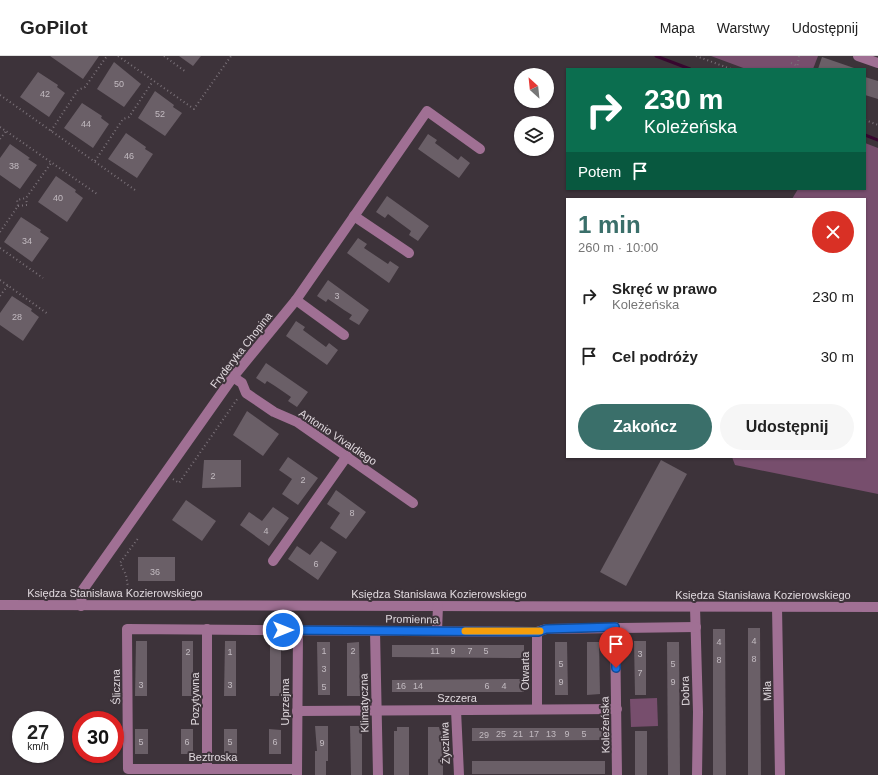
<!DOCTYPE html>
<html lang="pl">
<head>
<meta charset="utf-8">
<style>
	:root { --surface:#fff; --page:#f6f6f6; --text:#222; --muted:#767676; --line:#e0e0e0; --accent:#3a6f6a }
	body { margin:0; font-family:Helvetica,sans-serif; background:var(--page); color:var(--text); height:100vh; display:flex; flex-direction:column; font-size:15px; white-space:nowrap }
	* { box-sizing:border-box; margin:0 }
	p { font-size:13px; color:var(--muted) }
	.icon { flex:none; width:22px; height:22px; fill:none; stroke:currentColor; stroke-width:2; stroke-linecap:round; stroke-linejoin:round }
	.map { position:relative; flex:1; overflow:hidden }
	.side { position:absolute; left:566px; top:142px; width:300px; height:260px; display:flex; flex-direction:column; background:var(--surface); border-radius:0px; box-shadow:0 1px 3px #0004 }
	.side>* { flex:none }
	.banner { position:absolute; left:566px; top:12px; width:300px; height:122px; border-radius:0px; box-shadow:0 1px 3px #0004; background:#0b6e4f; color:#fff; overflow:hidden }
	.needle { width:26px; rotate:333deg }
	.tools { position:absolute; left:514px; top:12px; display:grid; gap:8px }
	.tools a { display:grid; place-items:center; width:40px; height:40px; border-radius:50%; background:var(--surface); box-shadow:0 1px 3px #0004; font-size:20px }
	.speed { position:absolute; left:12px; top:655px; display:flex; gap:8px; font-size:20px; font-weight:700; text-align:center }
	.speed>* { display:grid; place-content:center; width:52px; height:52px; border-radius:50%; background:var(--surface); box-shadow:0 1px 3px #0004; line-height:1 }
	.speed small { font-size:10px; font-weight:400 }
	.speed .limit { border:6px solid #d22; background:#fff; color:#111 }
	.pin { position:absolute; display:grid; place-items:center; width:34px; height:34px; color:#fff; margin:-41px -17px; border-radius:50% 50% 50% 0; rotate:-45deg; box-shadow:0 0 4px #0007 }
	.pin .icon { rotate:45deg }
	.me { position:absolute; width:44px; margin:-22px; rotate:90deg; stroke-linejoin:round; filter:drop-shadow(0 0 3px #0008) }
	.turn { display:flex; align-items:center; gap:14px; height:84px; padding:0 12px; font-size:18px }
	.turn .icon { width:52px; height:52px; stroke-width:2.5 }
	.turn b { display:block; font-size:28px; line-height:34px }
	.then { display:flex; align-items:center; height:38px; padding:0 12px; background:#0003; gap:8px; font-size:15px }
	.round { display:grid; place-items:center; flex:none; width:42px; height:42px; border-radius:21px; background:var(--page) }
	.headline { display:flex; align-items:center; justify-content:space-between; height:68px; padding:0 12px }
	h1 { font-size:24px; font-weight:700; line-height:30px; color:var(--accent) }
	.button { display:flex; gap:8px; margin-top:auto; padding:8px 12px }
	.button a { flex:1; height:46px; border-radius:24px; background:var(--accent); color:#fff; font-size:16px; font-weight:700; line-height:46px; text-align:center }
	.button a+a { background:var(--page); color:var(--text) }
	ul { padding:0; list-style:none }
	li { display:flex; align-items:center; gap:12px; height:60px; padding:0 12px }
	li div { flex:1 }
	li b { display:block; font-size:15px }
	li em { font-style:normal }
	header { display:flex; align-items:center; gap:24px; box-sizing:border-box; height:56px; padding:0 20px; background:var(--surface); border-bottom:1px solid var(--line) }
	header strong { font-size:19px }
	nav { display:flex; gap:22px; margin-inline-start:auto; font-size:14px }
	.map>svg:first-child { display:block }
	.green { fill:#774e6d }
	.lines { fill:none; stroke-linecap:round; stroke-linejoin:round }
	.stream { stroke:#37072f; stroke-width:3 }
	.building { fill:#6a5f67 }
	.path { stroke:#7a7178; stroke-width:2; stroke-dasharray:1 3; stroke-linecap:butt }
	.minor { stroke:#a07094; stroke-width:10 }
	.route-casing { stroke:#114b97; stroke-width:10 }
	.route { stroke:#1a73e8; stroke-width:7 }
	.slow { stroke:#f59e0b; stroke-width:7 }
	.labels { text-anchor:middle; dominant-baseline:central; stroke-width:4; stroke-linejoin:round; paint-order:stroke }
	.number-label { font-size:9px; fill:#c2bac0 }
	.street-label { font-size:11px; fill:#e0d9de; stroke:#3d333a }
</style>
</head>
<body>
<header>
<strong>GoPilot</strong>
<nav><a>Mapa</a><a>Warstwy</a><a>Udostępnij</a></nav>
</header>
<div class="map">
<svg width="878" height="719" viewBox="0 0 878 719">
	<rect width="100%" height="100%" fill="#3d333a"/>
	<g class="green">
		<path d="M711,0H818L813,13H746Z"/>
		<path d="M865,87L878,92V438L735,409L732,401H865V143H792L798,133H865Z"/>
		<path d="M657,642L658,670L631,671L630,643Z"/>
	</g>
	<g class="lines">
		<g class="stream">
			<path d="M656,0L690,13"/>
			<path d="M865,79L878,84"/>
		</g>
	</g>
	<g class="building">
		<path d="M50,0H99L83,23Z"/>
		<path d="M179,0H201L193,10Z"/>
		<path d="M822,1L854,12V13H818Z"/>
		<path d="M114,6L141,28L124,51L97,33Z"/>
		<path d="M38,16L58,29L57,31L65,37L49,61L20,41Z"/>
		<path d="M865,21L878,25V43L865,39Z"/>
		<path d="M155,35L174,49L173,51L182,57L165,80L138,62Z"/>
		<path d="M82,47L102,60L101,62L109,68L93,92L64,72Z"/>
		<path d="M126,77L146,91L145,93L153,98L137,122L108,103Z"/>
		<path d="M428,78L437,84L435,87L450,98L458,104L461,100L470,107L459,122L418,93Z"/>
		<path d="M10,88L30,102L28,103L37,109L20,133L0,119V102Z"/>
		<path d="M56,120L76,134L75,136L83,142L67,166L38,146Z"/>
		<path d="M387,140L429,170L418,185L409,179L411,175L396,164L388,158L385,162L376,156Z"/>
		<path d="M21,161L41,174L40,176L49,182L32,206L4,186Z"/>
		<path d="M358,182L367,188L364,192L388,208L390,205L399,211L389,227L347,197Z"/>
		<path d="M328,224L369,254L359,269L349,263L352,259L344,254L328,243L326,246L317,240Z"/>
		<path d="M12,240L32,253L31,255L39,261L23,285L0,269V257Z"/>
		<path d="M296,265L305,271L303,274L326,291L329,287L338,294L327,309L286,280Z"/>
		<path d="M266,307L308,336L297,351L288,345L291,341L275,330L267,325L265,328L256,322Z"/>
		<path d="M247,355L279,378L263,400L233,379Z"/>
		<path d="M288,401L318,422L298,449L282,438L292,423L279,414Z"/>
		<path d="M204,404H241V431L202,432Z"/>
		<path d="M661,404L687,418L626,530L600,516Z"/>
		<path d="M336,434L366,456L346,483L330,472L340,457L327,448Z"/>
		<path d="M186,444L216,465L202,485L172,464Z"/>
		<path d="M273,451L289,462L269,490L240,469L249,456L262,465Z"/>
		<path d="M321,485L337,496L318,524L288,503L297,490L310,499Z"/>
		<rect x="138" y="501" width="37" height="24"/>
		<path d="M748,572H760L761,719H748Z"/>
		<path d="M713,573H725L726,719H713Z"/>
		<path d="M136,585H147V640H135Z"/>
		<rect x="182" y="585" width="11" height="55"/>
		<path d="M225,585H236V640H224Z"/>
		<rect x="270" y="585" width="11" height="55"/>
		<path d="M634,585H646V639H635Z"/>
		<path d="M317,586H330V639H318Z"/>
		<path d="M359,586L360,640H347V587Z"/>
		<path d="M555,586H567L568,639H555Z"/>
		<path d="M587,586H599L600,638L587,639Z"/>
		<path d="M667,586H679L680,719H668Z"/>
		<path d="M392,589H524V602L392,601Z"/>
		<path d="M524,623V636H392V624Z"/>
		<path d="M315,670H328V705H326V719H315V695H317Z"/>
		<path d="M350,670H362V719H351Z"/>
		<path d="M397,671H409V719H394V675H397Z"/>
		<path d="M428,671H439L440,675H443V719H428Z"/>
		<path d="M472,672H604V684L472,685Z"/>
		<rect x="135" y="673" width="13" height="25"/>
		<rect x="181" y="673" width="12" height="25"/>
		<rect x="224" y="673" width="13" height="25"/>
		<path d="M269,673L281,674V698H269Z"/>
		<rect x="635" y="675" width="12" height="44"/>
		<rect x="472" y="705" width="133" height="13"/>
	</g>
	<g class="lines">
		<g class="path">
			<path d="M118,0L194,53L231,0"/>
			<path d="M164,0L186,16"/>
			<path d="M696,0L731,13"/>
			<path d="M791,7L798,10"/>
			<path d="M797,13L799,0"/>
			<path d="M0,39L135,134"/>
			<path d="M865,64L878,69"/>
			<path d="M0,71L97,138"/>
			<path d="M51,75L78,34L85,31L107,0"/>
			<path d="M0,83L6,75"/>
			<path d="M95,105L123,63L129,61L153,25"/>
			<path d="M18,150L27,149L26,142"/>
			<path d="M0,176L18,150L17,144L26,142L51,107"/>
			<path d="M0,192L43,222"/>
			<path d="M0,224L48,258"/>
			<path d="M0,240L8,229"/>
			<path d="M173,423L179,427L238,342"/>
			<path d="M132,539L129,537L126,519L120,507L139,481"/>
		</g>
		<g class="minor">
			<path d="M858,0L878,7"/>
			<path d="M354,160L409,197"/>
			<path d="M296,244L344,279"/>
			<path d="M233,321L242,327L246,337L274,356L297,366L413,447"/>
			<path d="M273,505L347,400"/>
			<path d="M0,549L878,551"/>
			<path d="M81,550L82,535L233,321L296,244L427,55L480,93"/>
			<path d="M695,551L698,656L697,719"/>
			<path d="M777,551L780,719"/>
			<path d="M615,571L617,719"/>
			<path d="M375,575L378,719"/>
			<path d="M437,575L438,550"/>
			<path d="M537,653V576"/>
			<path d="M456,654L459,719"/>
			<path d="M297,655L617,653"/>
			<path d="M207,713V573"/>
			<path d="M297,713H128L127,573L537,576L546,573L696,571"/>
			<path d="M297,718L298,574"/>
		</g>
	</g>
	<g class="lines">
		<g class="route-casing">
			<path id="route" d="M283,574L538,576L546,573L615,571L616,612"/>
		</g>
		<use href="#route" class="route"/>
		<path class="slow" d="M465,575H540"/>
	</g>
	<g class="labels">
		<g class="number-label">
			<text x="119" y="28">50</text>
			<text x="45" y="38">42</text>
			<text x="160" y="58">52</text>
			<text x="86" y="68">44</text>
			<text x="129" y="100">46</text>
			<text x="14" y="110">38</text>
			<text x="58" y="142">40</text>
			<text x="27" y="185">34</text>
			<text x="337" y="240">3</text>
			<text x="17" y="261">28</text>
			<text x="213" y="420">2</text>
			<text x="303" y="424">2</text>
			<text x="352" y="457">8</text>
			<text x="266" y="475">4</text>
			<text x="316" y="508">6</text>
			<text x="155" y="516">36</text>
			<text x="754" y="585">4</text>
			<text x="719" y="586">4</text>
			<text x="324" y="595">1</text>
			<text x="353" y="595">2</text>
			<text x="435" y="595">11</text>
			<text x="453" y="595">9</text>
			<text x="470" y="595">7</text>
			<text x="486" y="595">5</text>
			<text x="188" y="596">2</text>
			<text x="230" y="596">1</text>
			<text x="640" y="598">3</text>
			<text x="754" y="603">8</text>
			<text x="719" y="604">8</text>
			<text x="561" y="608">5</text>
			<text x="673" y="608">5</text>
			<text x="324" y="613">3</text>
			<text x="640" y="617">7</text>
			<text x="561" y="626">9</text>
			<text x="673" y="626">9</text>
			<text x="141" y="629">3</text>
			<text x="230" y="629">3</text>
			<text x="401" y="630">16</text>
			<text x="418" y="630">14</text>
			<text x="487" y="630">6</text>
			<text x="504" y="630">4</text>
			<text x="324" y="631">5</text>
			<text x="501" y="678">25</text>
			<text x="518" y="678">21</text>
			<text x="534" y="678">17</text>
			<text x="551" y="678">13</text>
			<text x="567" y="678">9</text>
			<text x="584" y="678">5</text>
			<text x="484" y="679">29</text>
			<text x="141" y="686">5</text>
			<text x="187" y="686">6</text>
			<text x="230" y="686">5</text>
			<text x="275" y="686">6</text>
			<text x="322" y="687">9</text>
		</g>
		<g class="street-label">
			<text transform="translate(241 294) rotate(-52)">Fryderyka Chopina</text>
			<text transform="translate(338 381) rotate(34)">Antonio Vivaldiego</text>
			<text x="115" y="537">Księdza Stanisława Kozierowskiego</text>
			<text x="439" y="538">Księdza Stanisława Kozierowskiego</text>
			<text x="763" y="539">Księdza Stanisława Kozierowskiego</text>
			<text transform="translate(412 563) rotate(1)">Promienna</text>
			<text transform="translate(525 615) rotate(-90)">Otwarta</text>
			<text transform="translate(116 631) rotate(-91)">Śliczna</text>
			<text transform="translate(685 635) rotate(-92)">Dobra</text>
			<text transform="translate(767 635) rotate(-91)">Miła</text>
			<text x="457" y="642">Szczera</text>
			<text transform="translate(195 643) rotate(-90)">Pozytywna</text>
			<text transform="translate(285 646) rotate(-90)">Uprzejma</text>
			<text transform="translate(364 647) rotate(-91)">Klimatyczna</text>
			<text transform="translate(605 669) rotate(-91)">Koleżeńska</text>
			<text transform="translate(445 687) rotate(-92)">Życzliwa</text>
			<text x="213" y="701">Beztroska</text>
		</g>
	</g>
</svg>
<div class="tools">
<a><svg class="needle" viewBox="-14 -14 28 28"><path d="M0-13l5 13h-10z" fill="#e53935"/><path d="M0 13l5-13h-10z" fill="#767676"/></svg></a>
<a><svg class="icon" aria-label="layers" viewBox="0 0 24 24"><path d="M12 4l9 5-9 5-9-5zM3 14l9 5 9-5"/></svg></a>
</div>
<div class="speed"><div>27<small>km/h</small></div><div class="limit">30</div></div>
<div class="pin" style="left:616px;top:612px;background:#d93025"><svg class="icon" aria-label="arrive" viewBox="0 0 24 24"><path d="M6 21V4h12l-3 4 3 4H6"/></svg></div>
<svg class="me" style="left:283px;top:574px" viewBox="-20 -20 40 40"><circle r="17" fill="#1a73e8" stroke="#fff" stroke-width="3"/><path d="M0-11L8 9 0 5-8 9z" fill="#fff"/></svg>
<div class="banner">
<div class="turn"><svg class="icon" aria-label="right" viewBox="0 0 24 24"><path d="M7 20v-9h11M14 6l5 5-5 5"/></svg><div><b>230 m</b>Koleżeńska</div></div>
<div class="then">Potem<svg class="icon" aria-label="arrive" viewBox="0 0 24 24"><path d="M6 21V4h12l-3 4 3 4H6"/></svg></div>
</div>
<section class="side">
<div class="headline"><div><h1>1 min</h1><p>260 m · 10:00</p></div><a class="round" style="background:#d93025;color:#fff"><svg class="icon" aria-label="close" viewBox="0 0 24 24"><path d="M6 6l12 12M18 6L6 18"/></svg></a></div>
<ul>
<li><svg class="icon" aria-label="right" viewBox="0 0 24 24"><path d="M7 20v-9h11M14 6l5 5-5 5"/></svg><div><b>Skręć w prawo</b><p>Koleżeńska</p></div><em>230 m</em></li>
<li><svg class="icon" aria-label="arrive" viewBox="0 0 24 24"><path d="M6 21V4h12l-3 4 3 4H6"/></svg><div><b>Cel podróży</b></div><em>30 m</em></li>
</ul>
<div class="button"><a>Zakończ</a><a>Udostępnij</a></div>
</section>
</div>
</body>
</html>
